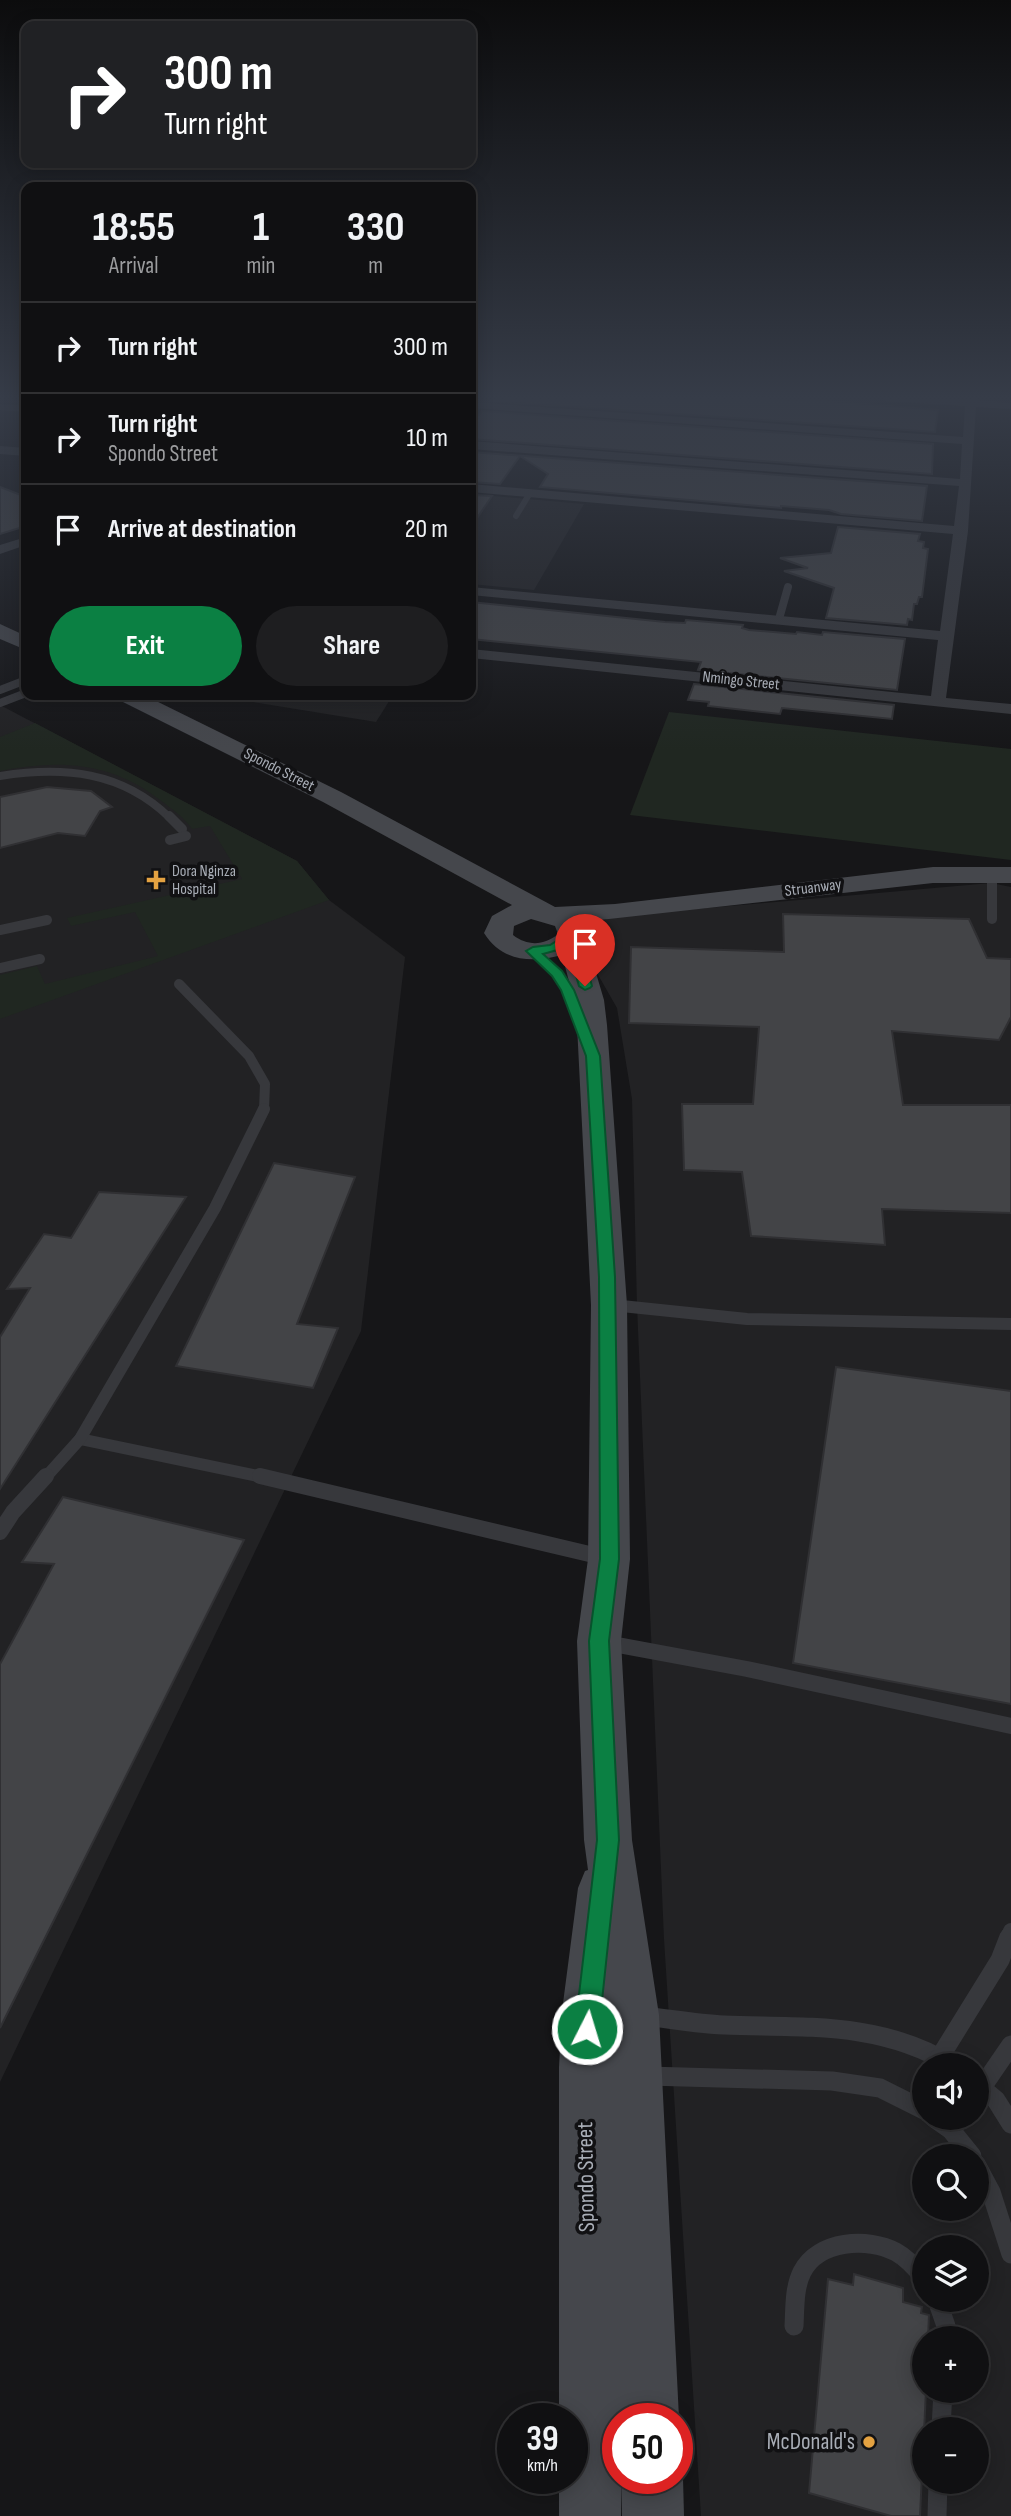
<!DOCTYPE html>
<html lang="en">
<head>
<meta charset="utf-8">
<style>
	:root { --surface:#101012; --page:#1e1e20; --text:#f1f3f6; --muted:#9c9d9f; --line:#303032; --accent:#0b8043 }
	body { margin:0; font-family:"Sofia Sans Condensed",sans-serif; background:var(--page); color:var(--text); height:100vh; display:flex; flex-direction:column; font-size:26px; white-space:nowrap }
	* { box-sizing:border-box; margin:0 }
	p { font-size:23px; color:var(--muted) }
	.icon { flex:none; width:38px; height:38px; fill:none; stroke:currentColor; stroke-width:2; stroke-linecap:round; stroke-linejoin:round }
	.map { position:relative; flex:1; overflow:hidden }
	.side { position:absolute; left:21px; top:182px; width:455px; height:518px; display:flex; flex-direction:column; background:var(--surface); border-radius:14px; box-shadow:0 4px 18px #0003,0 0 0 2px var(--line) }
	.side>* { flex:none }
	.top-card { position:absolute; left:21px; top:21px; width:455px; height:147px; border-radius:14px; box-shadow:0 4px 18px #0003,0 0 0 2px var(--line); background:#202124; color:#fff; overflow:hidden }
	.buttons { position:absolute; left:912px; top:2053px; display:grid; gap:14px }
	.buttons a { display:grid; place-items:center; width:77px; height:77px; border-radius:50%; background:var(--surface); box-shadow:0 4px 18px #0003,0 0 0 2px var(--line); font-size:35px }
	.speed { position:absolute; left:497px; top:2403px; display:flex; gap:14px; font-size:35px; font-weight:700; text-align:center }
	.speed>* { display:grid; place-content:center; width:91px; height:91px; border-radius:50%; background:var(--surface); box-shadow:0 4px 18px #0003,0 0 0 2px var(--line); line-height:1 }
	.speed small { font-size:18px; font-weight:400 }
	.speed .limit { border:10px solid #d22; background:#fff; color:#111 }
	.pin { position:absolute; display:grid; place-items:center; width:60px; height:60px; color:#fff; margin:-72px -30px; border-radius:50% 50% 50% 0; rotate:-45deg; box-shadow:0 0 7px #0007 }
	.pin .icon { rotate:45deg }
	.me { position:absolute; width:77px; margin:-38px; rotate:5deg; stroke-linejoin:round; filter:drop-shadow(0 0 5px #0008) }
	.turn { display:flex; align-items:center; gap:24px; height:147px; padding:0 28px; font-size:32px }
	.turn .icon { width:91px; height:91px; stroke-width:2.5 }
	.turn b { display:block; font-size:49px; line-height:60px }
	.eta { display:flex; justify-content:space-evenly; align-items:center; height:119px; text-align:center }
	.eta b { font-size:42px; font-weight:700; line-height:49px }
	.cta { display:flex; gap:14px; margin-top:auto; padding:14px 28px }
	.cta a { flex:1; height:80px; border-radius:42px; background:var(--accent); color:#fff; font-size:28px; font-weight:700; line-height:80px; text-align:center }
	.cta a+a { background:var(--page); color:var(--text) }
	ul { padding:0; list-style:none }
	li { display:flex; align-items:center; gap:21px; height:91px; padding:0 28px; border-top:2px solid var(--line) }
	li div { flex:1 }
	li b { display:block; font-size:26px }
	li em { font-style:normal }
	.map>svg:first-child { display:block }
	.built { fill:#222224; fill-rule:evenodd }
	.green { fill:#202721 }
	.building { fill:#434447; stroke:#303033; stroke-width:2 }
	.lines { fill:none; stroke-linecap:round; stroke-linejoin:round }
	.lane-far5 { stroke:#37383c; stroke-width:6 }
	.lane-far4 { stroke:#37383c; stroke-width:8 }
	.lane-far3 { stroke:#37383c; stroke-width:10 }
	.lane-far2 { stroke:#37383c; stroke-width:12 }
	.lane-far1 { stroke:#37383c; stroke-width:16 }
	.lane { stroke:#37383c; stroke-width:19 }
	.street { fill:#37383c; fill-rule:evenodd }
	.secondary { fill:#45474c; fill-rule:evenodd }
	.route { fill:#0b8043; stroke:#07532c; stroke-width:2 }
	.poi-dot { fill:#e4a241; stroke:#111113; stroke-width:2.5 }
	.labels { text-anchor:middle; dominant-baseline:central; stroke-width:7; stroke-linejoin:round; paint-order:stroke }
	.far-street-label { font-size:16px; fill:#a9aeb7; stroke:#111113 }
	.far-poi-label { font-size:16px; fill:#a9aeb7; stroke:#111113; text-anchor:start }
	.near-street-label { font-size:23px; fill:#a9aeb7; stroke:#111113 }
	.near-poi-label { font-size:23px; fill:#a9aeb7; stroke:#111113; text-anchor:end }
</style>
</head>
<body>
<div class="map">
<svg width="1011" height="2516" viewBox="0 0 1011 2516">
	<rect width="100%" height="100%" fill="#161618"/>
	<g class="built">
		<path d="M471,494L584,504L534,590L471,584Z"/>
		<path d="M209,695H393L376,722Z"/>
		<path d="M0,705L297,861L329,900L405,957L361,1331L0,2082Z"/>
		<path d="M991,883L1011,887V2516H701L664,1939L637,1306L632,1099L617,1008L573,931L616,916ZM924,2065H976V2118H924ZM924,2156H976V2208H924ZM924,2247H976V2300H924ZM924,2338H976V2390H924ZM924,2429H976V2482H924Z"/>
	</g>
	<g class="green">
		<path d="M669,712L1011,749V860L630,815Z"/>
		<path d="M35,723L297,861L329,900L0,1019V975L37,966L45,984L158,956L135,912L71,926L67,918L242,879L210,826L192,829C184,817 172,809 160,800C112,762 59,759 0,771V737Z"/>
	</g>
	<g class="building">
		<path d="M492,398H753L803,401L804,399L938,410L935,432L490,401Z"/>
		<path d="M482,411L933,444L932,474L471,439V415H479Z"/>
		<path d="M471,452L927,486L922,521L841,514L829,510L781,506V508L540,487L548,474L520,456L500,484L471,482Z"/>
		<path d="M0,487L26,497V526L0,534Z"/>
		<path d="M471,495L492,496L471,527Z"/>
		<path d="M838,527L920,534L918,541L924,542L923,548L928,549L922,597H919L917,604H914L912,620L908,619L907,625L826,618L834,588L784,571L808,568L780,558L831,553Z"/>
		<path d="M471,602L665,622L685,623L686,620L743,625L742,628L749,630L796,634L797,632L822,635L823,632L905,639L897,690L698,670L701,662L471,639Z"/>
		<path d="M694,684L894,705L892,719L782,708L780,714L708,706L709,702L688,700Z"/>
		<path d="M47,787L91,791L112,807L100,811L85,836L58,833L0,848V797Z"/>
		<path d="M783,914L969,919L987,958L1011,959V1017L999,1040L892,1031L903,1105H1011V1213L882,1209L885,1245L751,1236L742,1172L684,1170L682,1104H753L759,1027L629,1023L631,947L784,952Z"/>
		<path d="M274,1163L355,1177L297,1324L338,1328L313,1388L176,1366Z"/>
		<path d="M99,1192L186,1197L0,1489V1337L30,1288L7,1289L44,1234L71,1238Z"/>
		<path d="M836,1367L1011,1391V1704L793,1663Z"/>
		<path d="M63,1497L244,1540L0,2028V1664L54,1564L22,1562Z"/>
		<path d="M854,2274L903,2288V2302L922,2307L921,2313L929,2315L928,2338H924L926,2390L920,2516H891L809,2493L828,2279L853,2285Z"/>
	</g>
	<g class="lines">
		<path class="lane-far5" d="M516,516L530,493"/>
		<g class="lane-far4">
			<path d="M779,619L788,587"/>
			<path d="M0,690L26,680"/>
			<path d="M0,703L26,693"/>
			<path d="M0,776C63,766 122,771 170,818"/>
		</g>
		<g class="lane-far3">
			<path d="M169,816L182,829"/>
			<path d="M170,840L186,836"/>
			<path d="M992,874V919"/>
			<path d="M0,930L47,920"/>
			<path d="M0,968L40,959"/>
			<path d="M179,984L249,1056L265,1084L264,1110"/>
		</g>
		<g class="lane-far2">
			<path d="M612,1305L747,1319L1011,1324"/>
			<path d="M80,1439L268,1478"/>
			<path d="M45,1478L80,1439L215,1208L264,1109"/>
		</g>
		<g class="lane-far1">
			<path d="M260,1476L602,1557"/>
			<path d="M0,1532L13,1512L46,1476"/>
			<path d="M607,1643L747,1669L1011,1726"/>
			<path d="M1008,1939L1011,1931"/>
		</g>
		<g class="lane">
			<path d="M644,2016C671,2019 697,2024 724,2025C805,2028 880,2021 952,2065"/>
			<path d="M935,2065L1000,1960L1009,1937"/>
			<path d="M647,2076L832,2081L880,2088L924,2110"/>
			<path d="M977,2084L996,2100L1011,2124"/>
			<path d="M976,2096L1011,2045"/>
			<path d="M915,2103L924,2086"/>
			<path d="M934,2118L951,2130L972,2156"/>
			<path d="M951,2130L961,2118"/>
			<path d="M976,2164L991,2192L1011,2254"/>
			<path d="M937,2300L946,2326L945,2338"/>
			<path d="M794,2326C795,2308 794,2288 802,2272C818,2240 868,2237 896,2252C907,2258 916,2268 924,2278"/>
			<path d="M941,2429L943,2390"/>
			<path d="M937,2516L938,2482"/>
		</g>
		<g class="street">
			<path d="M879,398L965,400L976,398L977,400L1011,403V409L976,407L968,531L946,698L1011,704V714L471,658V649L931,696L938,640L471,595V587L940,631L953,534L471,492V484L954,526L959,486L471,449V441L960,479L962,444L471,408V402L963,437L965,406L885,401Z"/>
			<path d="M0,404L26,406V412L0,410Z"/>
			<path d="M0,446L26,448V456L0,454Z"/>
			<path d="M26,537V545L0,554V545Z"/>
		</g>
		<g class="secondary">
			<path d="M0,624L26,636V650L0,639Z"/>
			<path d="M116,695H144L341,792L555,907L615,904L933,867H1011V883H933L582,922L587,931L585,936L604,1000L607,1025L627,1305L630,1559L621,1641L632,1840L659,2015L679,2418L677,2423V2418H618V2478H621V2516H559V2478H572V2418H559V2067L562,2011L578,1888L585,1871L588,1870L584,1840L577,1641L588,1559L591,1305L577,1025L574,1000L562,955C532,963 502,962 484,933L492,916L512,905L323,802L119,700ZM531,919L555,926L558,934C544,946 527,946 513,935L514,926Z"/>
			<path d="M677,2464L683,2478L684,2516H622L621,2478H677Z"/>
		</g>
	</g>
	<linearGradient id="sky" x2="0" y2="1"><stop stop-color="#0c0c0d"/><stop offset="0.53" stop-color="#363c48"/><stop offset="1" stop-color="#363c48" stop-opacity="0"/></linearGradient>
	<rect width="1011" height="750" fill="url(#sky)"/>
	<path class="route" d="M571,932L578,936L592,986L590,988L585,990L579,986L568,947L543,954L562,971L574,990L600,1056L615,1277L619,1559L609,1641L619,1840L599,2029L595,2038L587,2041L579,2038L575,2029L597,1840L589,1641L600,1559L599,1277L586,1056L561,990L552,976L526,951L533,947L550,945Z"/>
	<g class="poi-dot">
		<path d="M152.5 869.5h7v7h7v7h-7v7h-7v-7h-7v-7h7z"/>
		<circle cx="869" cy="2442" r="7"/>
	</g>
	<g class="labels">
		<g class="far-street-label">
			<text transform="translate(741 681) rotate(6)">Nmingo Street</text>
			<text transform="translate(279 770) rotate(27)">Spondo Street</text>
			<text transform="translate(813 888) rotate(-7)">Struanway</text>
		</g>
		<g class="far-poi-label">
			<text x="172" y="871">Dora Nginza<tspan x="172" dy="18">Hospital</tspan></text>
		</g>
		<g class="near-street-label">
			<text transform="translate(586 2177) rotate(-91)">Spondo Street</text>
		</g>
		<g class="near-poi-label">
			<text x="855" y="2442">McDonald's</text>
		</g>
	</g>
</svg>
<div class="buttons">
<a><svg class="icon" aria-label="sound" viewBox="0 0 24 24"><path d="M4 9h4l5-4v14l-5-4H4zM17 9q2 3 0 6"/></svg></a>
<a><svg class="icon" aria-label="search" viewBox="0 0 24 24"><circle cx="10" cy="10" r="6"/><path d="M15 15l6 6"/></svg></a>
<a><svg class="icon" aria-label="layers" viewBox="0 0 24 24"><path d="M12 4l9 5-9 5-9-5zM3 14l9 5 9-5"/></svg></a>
<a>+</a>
<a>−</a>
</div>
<div class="speed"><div>39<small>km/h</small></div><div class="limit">50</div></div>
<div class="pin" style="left:585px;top:986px;background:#d93025"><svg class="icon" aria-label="arrive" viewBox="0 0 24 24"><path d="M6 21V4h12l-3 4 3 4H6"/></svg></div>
<svg class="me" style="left:587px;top:2029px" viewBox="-20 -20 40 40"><circle r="17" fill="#0b8043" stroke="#fff" stroke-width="3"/><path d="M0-11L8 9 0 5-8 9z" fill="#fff"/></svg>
<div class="top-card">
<div class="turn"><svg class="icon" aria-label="right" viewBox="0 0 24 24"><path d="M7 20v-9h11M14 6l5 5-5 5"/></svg><div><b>300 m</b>Turn right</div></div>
</div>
<section class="side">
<div class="eta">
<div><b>18:55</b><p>Arrival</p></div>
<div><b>1</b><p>min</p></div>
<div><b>330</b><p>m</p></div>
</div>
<ul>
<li><svg class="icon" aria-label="right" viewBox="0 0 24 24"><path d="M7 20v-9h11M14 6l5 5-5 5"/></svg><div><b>Turn right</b></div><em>300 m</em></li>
<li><svg class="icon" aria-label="right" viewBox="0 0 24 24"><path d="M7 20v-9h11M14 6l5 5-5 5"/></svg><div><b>Turn right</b><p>Spondo Street</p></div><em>10 m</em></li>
<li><svg class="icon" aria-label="arrive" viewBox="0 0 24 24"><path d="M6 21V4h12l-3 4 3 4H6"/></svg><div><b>Arrive at destination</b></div><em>20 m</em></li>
</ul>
<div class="cta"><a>Exit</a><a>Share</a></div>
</section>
</div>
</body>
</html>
